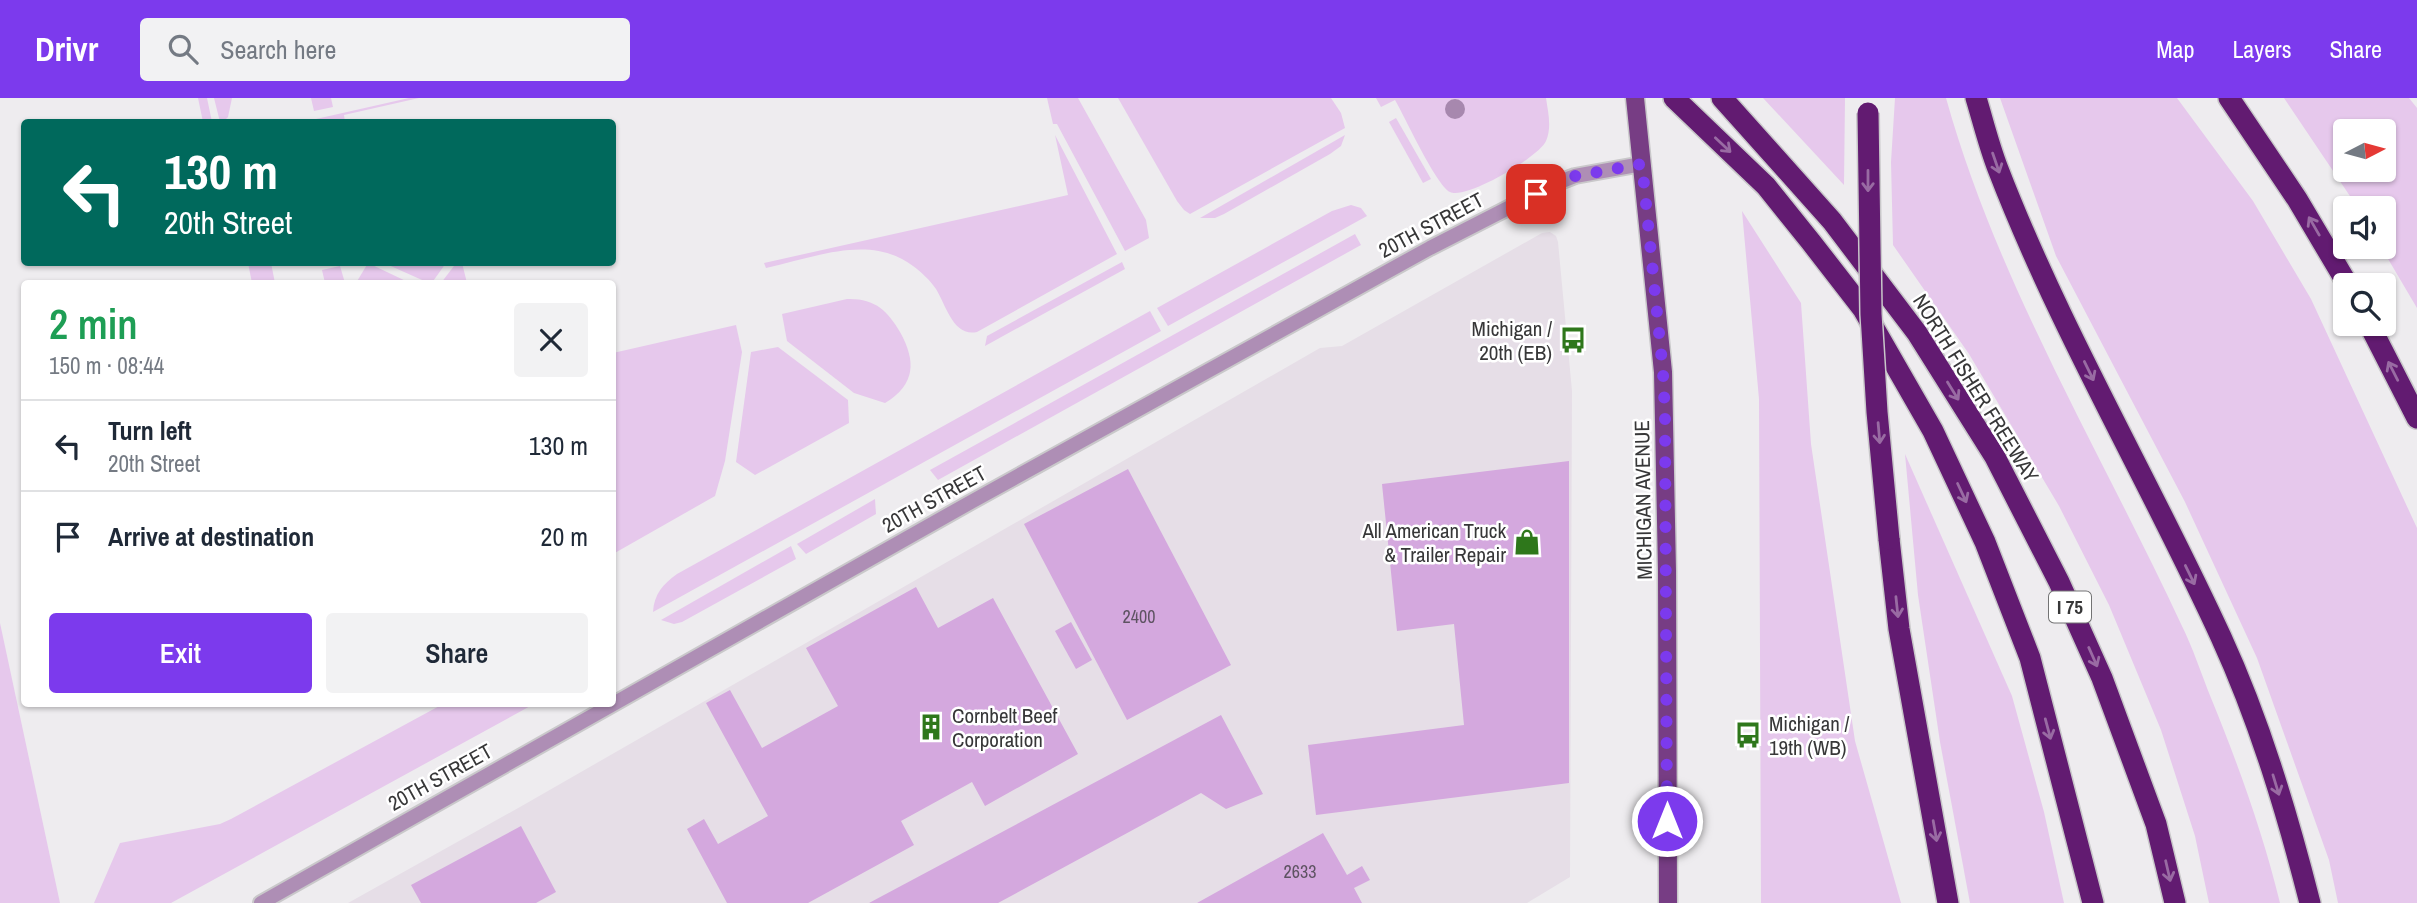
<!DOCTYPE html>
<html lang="en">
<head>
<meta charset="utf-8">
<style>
	:root { --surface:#fff; --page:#f2f2f3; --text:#1f2937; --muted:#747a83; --line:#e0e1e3; --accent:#7c3aed }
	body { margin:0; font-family:"Archivo Narrow",sans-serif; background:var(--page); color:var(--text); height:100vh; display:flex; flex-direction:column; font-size:26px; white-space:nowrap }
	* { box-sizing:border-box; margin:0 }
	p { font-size:23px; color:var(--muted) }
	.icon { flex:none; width:38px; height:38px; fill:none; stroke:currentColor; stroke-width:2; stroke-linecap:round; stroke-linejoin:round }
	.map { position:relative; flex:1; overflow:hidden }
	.sheet { position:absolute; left:21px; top:182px; width:595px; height:427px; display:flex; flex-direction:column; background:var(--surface); border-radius:7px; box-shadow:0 2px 5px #0004 }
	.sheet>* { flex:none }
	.guide { position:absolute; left:21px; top:21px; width:595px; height:147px; border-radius:7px; box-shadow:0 2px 5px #0004; background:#00695c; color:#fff; overflow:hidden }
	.needle { width:46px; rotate:84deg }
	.fabs { position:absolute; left:2333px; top:21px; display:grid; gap:14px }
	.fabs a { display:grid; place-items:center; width:63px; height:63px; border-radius:7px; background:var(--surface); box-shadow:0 2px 5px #0004; font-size:35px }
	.pin { position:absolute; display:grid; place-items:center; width:60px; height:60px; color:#fff; margin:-30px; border-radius:14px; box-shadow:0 4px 10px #0006 }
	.me { position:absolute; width:77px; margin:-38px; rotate:0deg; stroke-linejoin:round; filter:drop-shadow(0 0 5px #0008) }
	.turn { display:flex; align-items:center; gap:24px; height:147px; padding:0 28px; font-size:32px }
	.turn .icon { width:91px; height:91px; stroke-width:2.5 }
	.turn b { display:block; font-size:49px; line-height:60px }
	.round { display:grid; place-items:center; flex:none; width:74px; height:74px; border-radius:7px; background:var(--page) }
	.summary { display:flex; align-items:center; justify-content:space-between; height:119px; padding:0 28px }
	h1 { font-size:42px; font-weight:600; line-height:52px; color:#1e9e55 }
	.primary-button { display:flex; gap:14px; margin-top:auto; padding:14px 28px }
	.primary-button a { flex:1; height:80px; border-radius:7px; background:var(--accent); color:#fff; font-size:28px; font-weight:600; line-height:80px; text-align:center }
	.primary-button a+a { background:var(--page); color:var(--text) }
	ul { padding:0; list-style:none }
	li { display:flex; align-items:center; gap:21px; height:91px; padding:0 28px; border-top:2px solid var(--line) }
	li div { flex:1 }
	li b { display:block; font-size:26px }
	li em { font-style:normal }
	header { display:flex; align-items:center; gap:42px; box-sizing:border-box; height:98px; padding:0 35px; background:var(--accent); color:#fff }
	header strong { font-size:33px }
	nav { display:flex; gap:38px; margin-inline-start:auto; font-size:24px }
	.search { width:490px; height:63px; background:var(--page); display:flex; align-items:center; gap:18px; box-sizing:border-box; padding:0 24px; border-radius:7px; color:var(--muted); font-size:26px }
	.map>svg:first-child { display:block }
	.built { fill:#e6dee7 }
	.green { fill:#e6c8ec; fill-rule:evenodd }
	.building { fill:#d4a8de }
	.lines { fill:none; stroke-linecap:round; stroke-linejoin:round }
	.street-casing { stroke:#c9c8ca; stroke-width:18 }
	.primary-casing { stroke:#c9c8ca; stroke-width:21 }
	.highway-casing { stroke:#c9c8ca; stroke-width:24 }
	.street { stroke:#ae8eb5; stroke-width:14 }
	.primary { stroke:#773d84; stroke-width:18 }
	.highway { stroke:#621b71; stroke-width:21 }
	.highway-bridge-casing { stroke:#c9c8ca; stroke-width:24; stroke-linecap:butt }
	.highway-bridge { stroke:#621b71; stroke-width:21 }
	.tree { fill:#a788ae }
	.oneway { stroke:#996ba3 }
	.route { stroke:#7c3aed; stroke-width:12; stroke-dasharray:0 21.6 }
	.labels { text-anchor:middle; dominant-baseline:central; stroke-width:5; stroke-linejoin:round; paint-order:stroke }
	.number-label { font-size:18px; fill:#5e5362 }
	.shield { fill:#fff; stroke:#737374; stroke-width:2 }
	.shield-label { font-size:19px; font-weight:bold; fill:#373738 }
	.street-label { font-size:21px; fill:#373738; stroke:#fff }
	.poi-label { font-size:21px; fill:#373738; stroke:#fff; text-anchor:end }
</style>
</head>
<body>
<header>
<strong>Drivr</strong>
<div class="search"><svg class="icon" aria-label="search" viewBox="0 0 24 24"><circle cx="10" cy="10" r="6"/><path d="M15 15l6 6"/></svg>Search here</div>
<nav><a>Map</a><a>Layers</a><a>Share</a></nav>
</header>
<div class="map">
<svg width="2417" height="805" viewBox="0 0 2417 805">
	<rect width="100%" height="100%" fill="#eeecef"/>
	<path class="built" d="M1550,134L1556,138L1558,144L1572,293L1570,779L1527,805H348L520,709L1320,250L1342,248L1542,135Z"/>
	<g class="green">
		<path d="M198,0H207L212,24H203Z"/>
		<path d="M214,0H232L228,19L223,24H220Z"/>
		<path d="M311,0H331L333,9L314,13Z"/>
		<path d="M409,0H419L344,17L345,24H317L316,21Z"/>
		<path d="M1047,0H1078L1146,122L1149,140L1125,153L1057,26H1053Z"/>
		<path d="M1118,0H1331L1341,15L1345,30L1190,116L1184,112L1177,103Z"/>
		<path d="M1376,0H1546C1548,14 1552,29 1546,43C1539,59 1466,102 1450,94C1436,87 1405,19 1395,2L1381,9Z"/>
		<path d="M1763,0H1845L1844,87Z"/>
		<path d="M1895,0H1946C1998,186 2100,352 2181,526C2193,550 2201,575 2211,600C2238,666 2263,735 2280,805H2209L2195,738L2161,632L2109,507L2059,408L1969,256L1893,147L1891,64Z"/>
		<path d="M2000,0H2177L2253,103L2311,201L2417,430V805H2338L2329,762L2257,560L2185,404L2056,158Z"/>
		<path d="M2284,0H2409L2417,10V210L2381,149H2384V110H2358ZM2345,33H2384V72H2345Z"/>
		<path d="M1396,20L1431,81L1423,85L1389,24Z"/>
		<path d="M1055,37L1117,156L977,234C953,239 946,207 936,191C930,182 921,174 913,168C870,135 813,160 766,170L764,165L1068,97Z"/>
		<path d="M1345,37L1341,48L1330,56L1224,116L1215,120H1200Z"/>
		<path d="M1351,107L1361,110L1367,118L1168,228L1157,210L1332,113Z"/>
		<path d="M1742,113L1801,205L1811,346L1855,643L1901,805H1761L1759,301Z"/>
		<path d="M1355,136L1361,147L938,382L930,372Z"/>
		<path d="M457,164L462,165L467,185H441Z"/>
		<path d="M1122,164L1125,171L985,248L987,238Z"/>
		<path d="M248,165H271L275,185H252Z"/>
		<path d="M368,165L410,185H356Z"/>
		<path d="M384,165H446L431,186Z"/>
		<path d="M340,168L345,185H325L322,172Z"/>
		<path d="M847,201C874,200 887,212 900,234C916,263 916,286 885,305L854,295L787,243L782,216Z"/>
		<path d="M1150,213L1161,233L653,514C654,496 663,486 677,476Z"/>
		<path d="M736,227L742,254L725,363L715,398L613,456V255Z"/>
		<path d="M778,249L848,302L849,325L755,377L736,364L751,254Z"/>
		<path d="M1905,356L2012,598L2044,714L2064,805H1970L1940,644L1918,497Z"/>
		<path d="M875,401L876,416L806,456L797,446Z"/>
		<path d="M791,448L796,461L682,524L674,526L661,522Z"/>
		<path d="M0,525L60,805H0Z"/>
		<path d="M443,606H534L171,805H94L120,745L220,726L231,721Z"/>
	</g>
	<g class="building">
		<path d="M1569,363V685L1316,717L1308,647L1464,627L1454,526L1397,533L1382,386Z"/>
		<path d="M1128,371L1231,567L1127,622L1024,426Z"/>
		<path d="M916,489L938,530L993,500L1078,656L985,708L972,684L901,723L914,747L808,805H727L687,731L704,721L718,746L768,718L706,605L730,592L762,650L838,608L806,550Z"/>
		<path d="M1071,524L1092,562L1076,571L1055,533Z"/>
		<path d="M1221,617L1263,696L1226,711L1201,695L998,805H869Z"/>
		<path d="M521,728L556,794L536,805H421L411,787Z"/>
		<path d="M1323,735L1347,777L1362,768L1370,782L1354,790L1362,805H1197Z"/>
	</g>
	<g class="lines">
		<g class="street-casing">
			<path id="street" d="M261,805L971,404L1430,150L1557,85L1575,78L1642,66"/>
		</g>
		<g class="primary-casing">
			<path id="primary" d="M1635,0L1663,274L1667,473L1668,805"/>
		</g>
		<g class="highway-casing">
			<g id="highway">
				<path d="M1674,0L1766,88L1811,144L1863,211L1933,333L1985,444L2030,560L2093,805"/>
				<path d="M1722,0L1832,123L1917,235L1995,359L2059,484L2102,580L2156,726L2175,805"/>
				<path d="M1976,0C1983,23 1989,48 1998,71C2060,232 2149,382 2221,539C2260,624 2287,715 2310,805"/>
				<path d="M2229,0L2297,101L2348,187"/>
				<path d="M2369,226L2417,320"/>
				<path d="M1889,441L1899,531L1948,805"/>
			</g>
		</g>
		<use href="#street" class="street"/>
		<use href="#primary" class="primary"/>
		<use href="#highway" class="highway"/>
		<g class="highway-bridge-casing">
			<path id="highway-bridge" d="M1868,15L1871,216L1877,314L1889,441"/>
		</g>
		<use href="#highway-bridge" class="highway-bridge"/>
	</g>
	<circle class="tree" cx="1455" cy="11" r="10"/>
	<defs><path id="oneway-shaft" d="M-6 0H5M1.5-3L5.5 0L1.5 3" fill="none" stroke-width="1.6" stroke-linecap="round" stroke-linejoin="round" transform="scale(1.75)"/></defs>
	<g class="oneway">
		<use href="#oneway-shaft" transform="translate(1723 47) rotate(43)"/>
		<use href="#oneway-shaft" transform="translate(1996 65) rotate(71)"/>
		<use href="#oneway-shaft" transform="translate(1868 83) rotate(90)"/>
		<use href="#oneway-shaft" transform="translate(2314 128) rotate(-120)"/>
		<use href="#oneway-shaft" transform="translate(2089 273) rotate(64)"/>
		<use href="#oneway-shaft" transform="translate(2393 273) rotate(-117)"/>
		<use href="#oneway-shaft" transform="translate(1953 293) rotate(58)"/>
		<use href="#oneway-shaft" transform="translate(1879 335) rotate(85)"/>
		<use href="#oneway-shaft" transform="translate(1962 395) rotate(65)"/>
		<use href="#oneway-shaft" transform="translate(2190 477) rotate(64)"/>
		<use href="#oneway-shaft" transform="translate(1897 509) rotate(84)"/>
		<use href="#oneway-shaft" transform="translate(2093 559) rotate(66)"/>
		<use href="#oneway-shaft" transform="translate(2048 631) rotate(75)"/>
		<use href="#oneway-shaft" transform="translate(2276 687) rotate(73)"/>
		<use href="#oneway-shaft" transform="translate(1935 733) rotate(80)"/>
		<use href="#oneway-shaft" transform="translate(2168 773) rotate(77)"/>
	</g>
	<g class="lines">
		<path class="route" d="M1536,96L1575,78L1642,66L1663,274L1665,317L1667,723"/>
	</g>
	<defs>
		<g id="bus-bare" transform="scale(2.1)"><path d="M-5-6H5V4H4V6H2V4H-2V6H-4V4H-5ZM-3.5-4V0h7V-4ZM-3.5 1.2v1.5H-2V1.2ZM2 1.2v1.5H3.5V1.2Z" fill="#2e771b" stroke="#fff" stroke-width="2.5" paint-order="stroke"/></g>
		<g id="shop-bare" transform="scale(2.1)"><path d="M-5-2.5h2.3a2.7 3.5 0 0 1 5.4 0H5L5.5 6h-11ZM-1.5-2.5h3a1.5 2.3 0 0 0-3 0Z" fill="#2e771b" stroke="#fff" stroke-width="2.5" paint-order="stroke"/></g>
		<g id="building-bare" transform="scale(2.1)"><path d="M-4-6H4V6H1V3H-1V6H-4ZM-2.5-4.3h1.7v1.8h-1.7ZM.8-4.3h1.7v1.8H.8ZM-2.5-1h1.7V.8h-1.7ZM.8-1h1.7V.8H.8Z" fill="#2e771b" stroke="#fff" stroke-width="2.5" paint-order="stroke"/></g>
	</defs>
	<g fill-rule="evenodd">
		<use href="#bus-bare" x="1573" y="242"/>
		<use href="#shop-bare" x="1527" y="444"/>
		<use href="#building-bare" x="931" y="629"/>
		<use href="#bus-bare" x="1748" y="637"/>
	</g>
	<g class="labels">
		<g class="number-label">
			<text x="1139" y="518">2400</text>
			<text x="1300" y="773">2633</text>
		</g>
		<rect class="shield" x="2049" y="493.5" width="42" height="31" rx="5"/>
		<g class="shield-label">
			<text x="2070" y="509">I 75</text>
		</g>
		<g class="street-label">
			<text transform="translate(1431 127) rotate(-28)">20TH STREET</text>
			<text transform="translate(1976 290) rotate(58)">NORTH FISHER FREEWAY</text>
			<text transform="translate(934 401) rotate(-29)">20TH STREET</text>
			<text transform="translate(1643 402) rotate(-91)">MICHIGAN AVENUE</text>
			<text transform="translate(440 679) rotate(-29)">20TH STREET</text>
		</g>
		<g class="poi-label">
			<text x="1552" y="230">Michigan /<tspan x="1552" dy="24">20th (EB)</tspan></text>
			<text x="1506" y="432">All American Truck<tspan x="1506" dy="24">&amp; Trailer Repair</tspan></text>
			<text x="952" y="617" text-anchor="start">Cornbelt Beef<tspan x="952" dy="24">Corporation</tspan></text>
			<text x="1769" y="625" text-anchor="start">Michigan /<tspan x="1769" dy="24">19th (WB)</tspan></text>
		</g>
	</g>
</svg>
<div class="fabs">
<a><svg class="needle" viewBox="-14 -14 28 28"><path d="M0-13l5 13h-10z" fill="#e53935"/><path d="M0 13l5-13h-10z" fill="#747a83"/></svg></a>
<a><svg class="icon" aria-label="sound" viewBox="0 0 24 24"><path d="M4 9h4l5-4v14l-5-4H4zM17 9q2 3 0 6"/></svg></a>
<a><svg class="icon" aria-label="search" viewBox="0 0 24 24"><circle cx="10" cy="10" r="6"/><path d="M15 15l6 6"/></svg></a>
</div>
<div class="pin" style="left:1536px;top:96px;background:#d93025"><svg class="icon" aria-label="arrive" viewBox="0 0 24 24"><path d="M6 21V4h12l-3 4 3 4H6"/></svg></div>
<svg class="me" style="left:1667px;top:723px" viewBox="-20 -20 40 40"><circle r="17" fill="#7c3aed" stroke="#fff" stroke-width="3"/><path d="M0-11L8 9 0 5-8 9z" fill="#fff"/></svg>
<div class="guide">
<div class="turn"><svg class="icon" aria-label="left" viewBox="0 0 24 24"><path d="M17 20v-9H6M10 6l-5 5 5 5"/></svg><div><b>130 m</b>20th Street</div></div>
</div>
<section class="sheet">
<div class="summary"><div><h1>2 min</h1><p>150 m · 08:44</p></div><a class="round"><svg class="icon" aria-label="close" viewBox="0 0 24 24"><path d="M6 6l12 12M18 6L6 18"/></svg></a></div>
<ul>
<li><svg class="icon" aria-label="left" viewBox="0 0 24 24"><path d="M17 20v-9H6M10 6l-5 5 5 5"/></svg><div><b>Turn left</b><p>20th Street</p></div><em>130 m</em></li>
<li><svg class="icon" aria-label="arrive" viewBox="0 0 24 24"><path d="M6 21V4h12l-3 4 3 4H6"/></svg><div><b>Arrive at destination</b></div><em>20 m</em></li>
</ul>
<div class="primary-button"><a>Exit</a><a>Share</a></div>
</section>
</div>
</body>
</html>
